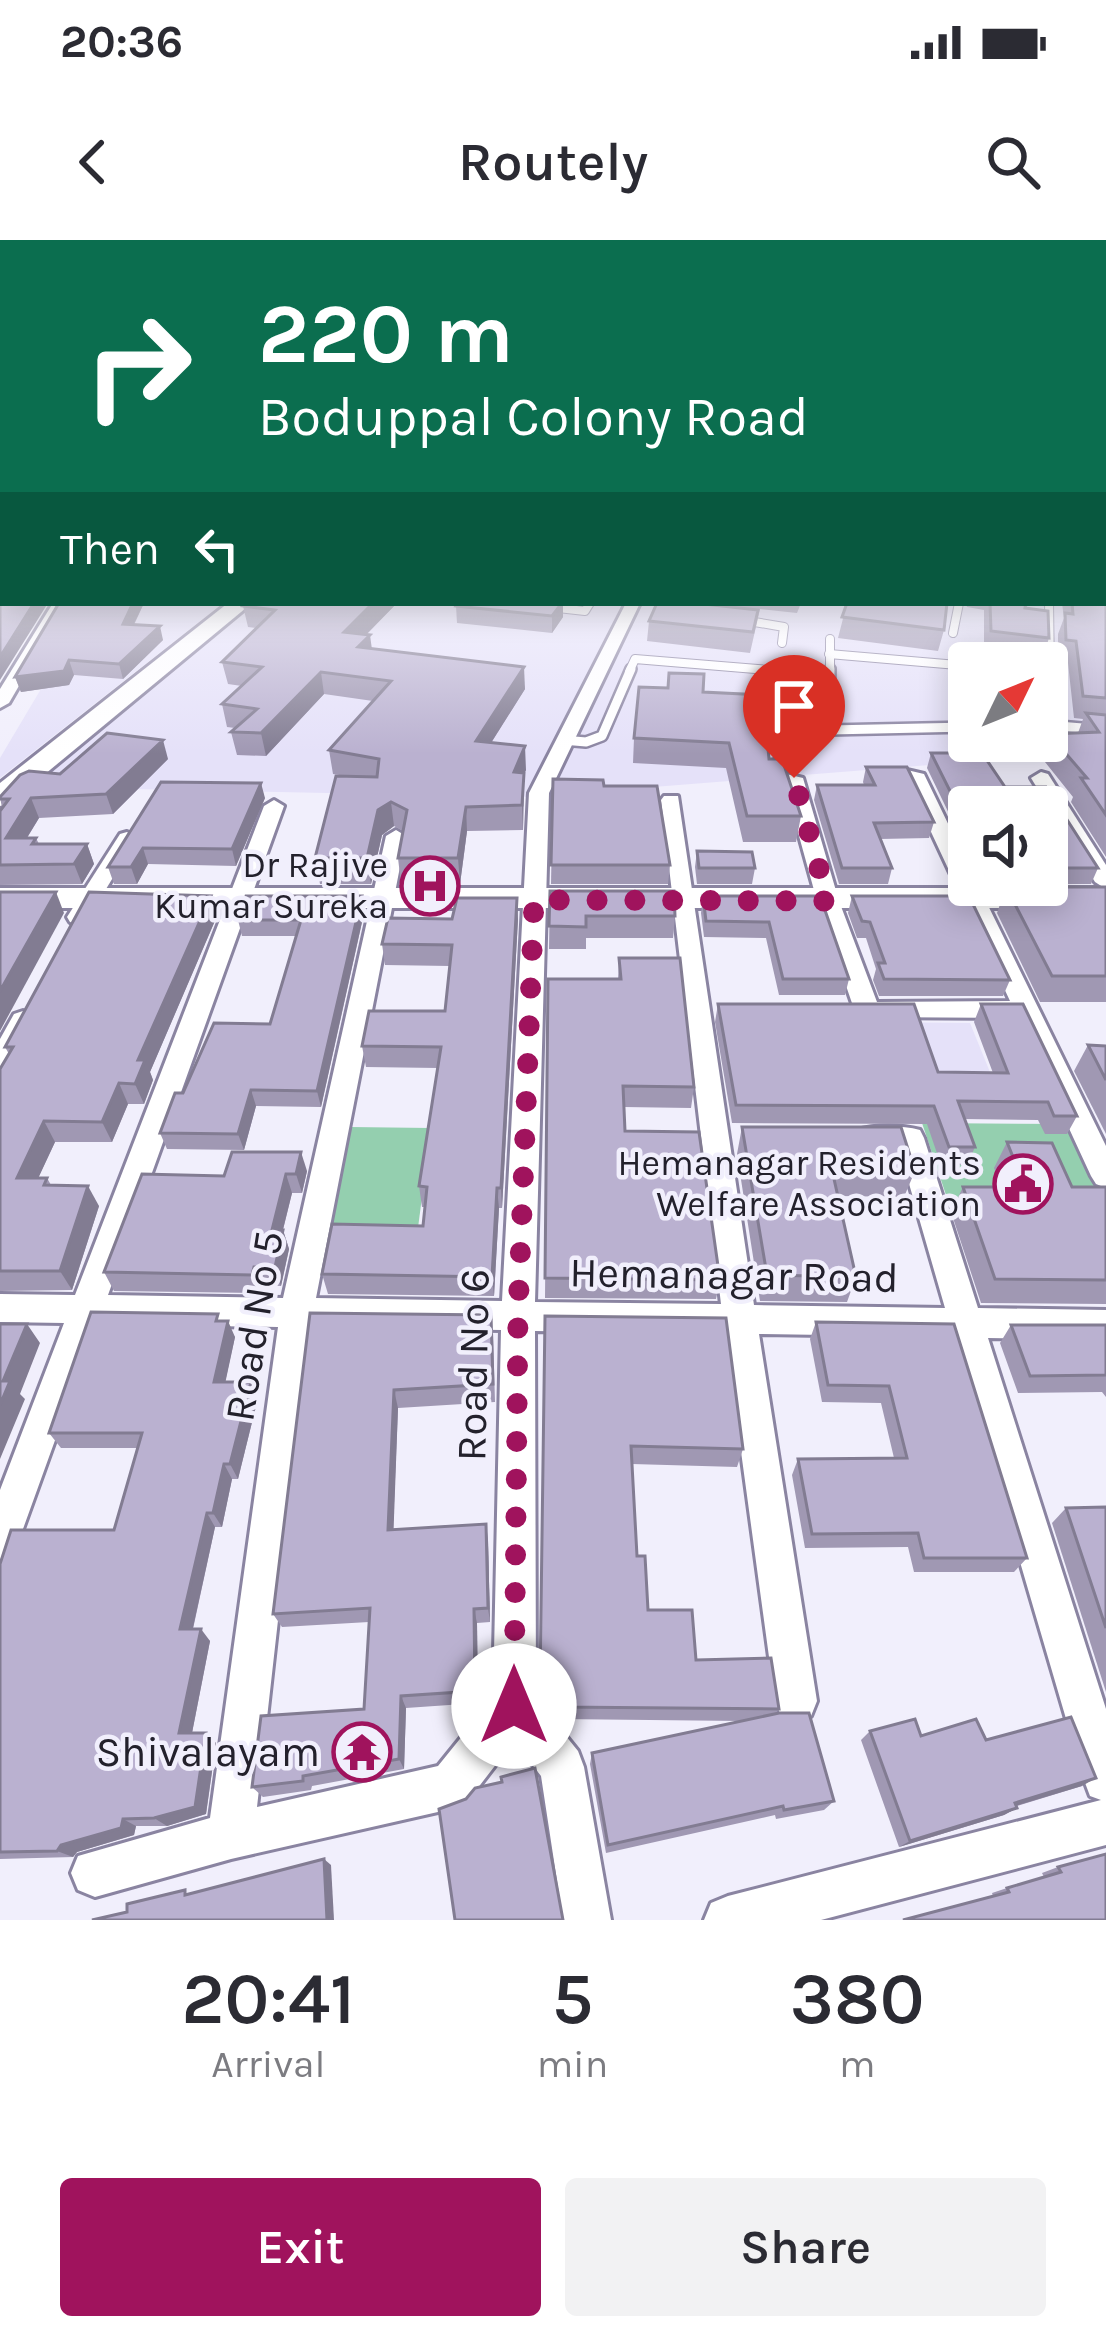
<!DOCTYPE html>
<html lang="en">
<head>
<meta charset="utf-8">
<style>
	:root { --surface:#fff; --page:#f2f2f3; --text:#2b2b33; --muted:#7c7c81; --accent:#a0135d }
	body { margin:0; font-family:Karla,sans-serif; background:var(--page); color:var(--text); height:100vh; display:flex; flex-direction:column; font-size:45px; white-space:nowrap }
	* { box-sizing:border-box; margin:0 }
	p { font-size:39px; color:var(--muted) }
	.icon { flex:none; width:66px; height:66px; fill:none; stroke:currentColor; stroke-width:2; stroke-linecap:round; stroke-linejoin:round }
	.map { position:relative; height:1680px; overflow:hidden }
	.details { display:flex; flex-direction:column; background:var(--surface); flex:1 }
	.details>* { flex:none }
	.banner { position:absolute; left:0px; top:0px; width:1107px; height:366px; box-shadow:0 6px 30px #0003; background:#0b6e4f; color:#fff; overflow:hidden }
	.needle { width:78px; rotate:47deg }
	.buttons { position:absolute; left:948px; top:402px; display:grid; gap:24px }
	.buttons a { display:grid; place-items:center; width:120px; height:120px; border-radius:12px; background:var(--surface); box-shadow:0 6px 30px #0003; font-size:60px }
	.pin { position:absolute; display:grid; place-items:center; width:102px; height:102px; color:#fff; margin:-123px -51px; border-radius:50% 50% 50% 0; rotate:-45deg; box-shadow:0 0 12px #0007 }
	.pin .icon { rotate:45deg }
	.me { position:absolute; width:132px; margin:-66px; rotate:0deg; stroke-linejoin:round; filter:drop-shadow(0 0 9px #0008) }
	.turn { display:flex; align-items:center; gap:42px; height:252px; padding:0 60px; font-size:54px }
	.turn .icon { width:156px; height:156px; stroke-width:2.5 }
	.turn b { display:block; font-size:84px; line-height:102px }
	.then { display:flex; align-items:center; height:114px; padding:0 60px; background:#0003; gap:24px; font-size:45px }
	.eta { display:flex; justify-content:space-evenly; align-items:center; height:204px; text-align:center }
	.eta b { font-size:72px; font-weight:600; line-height:84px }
	.primary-button { display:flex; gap:24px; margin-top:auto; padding:24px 60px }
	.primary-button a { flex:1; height:138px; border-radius:12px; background:var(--accent); color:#fff; font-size:48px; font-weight:600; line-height:138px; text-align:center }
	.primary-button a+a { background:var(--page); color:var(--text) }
	.status { display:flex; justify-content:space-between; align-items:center; height:84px; padding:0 60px; background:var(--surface); direction:ltr }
	.status svg { height:33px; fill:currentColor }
	header { display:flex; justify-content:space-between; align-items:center; height:156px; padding:0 60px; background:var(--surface); font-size:54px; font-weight:600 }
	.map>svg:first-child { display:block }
	.built { fill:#e5e1f9; fill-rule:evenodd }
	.green { fill:#94cfaf }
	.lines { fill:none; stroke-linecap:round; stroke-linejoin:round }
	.lane-far1-casing { stroke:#8a84a1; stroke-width:10 }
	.lane-casing { stroke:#8a84a1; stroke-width:14 }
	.street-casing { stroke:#8a84a1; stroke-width:6 }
	.secondary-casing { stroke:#8a84a1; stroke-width:6 }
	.lane-far1 { stroke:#fff; stroke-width:8 }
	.lane { stroke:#fff; stroke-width:9 }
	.street { fill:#fff; fill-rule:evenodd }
	.secondary { fill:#fff; fill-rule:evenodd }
	.wall { fill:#a098b3 }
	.shaded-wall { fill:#827c92 }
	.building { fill:#bab1d0; stroke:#827c92; stroke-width:3 }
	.route { stroke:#a0135d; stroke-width:21; stroke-dasharray:0 37.8 }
	.labels { text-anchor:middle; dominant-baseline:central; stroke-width:9; stroke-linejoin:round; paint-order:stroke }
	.poi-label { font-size:36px; fill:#23212c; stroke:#f1effc; text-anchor:end }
	.near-street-label { font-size:42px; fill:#23212c; stroke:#f1effc }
	.near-poi-label { font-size:42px; fill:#23212c; stroke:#f1effc; text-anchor:end }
</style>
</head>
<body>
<div class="status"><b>20:36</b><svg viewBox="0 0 49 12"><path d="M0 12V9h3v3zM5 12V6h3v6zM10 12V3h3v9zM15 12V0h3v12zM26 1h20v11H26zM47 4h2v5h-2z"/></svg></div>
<header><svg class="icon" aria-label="back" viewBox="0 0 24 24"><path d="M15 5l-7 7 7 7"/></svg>Routely<svg class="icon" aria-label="search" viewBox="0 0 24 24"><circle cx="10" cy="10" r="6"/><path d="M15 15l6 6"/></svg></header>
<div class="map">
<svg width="1106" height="1680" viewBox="0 0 1106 1680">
	<rect width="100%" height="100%" fill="#f1effc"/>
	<g class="built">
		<path d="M1104,279L1106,511L527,557L31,547L257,363H1104ZM969,423H1047V501H969Z"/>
		<path d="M92,363H223L0,538V518Z"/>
		<path d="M870,782L970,783L1009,879H900Z"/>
	</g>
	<g class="green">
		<path d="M922,883L1067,884L1104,963L948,961Z"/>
		<path d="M350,887L431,888L416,1003L328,1002Z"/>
	</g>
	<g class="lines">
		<g class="lane-far1-casing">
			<g id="lane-far1">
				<path d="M1049,363L1050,432"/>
				<path d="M558,368L585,371L590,363"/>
				<path d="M743,380L784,387L782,403"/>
				<path d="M953,393L959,363"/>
				<path d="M829,414L969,426"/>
				<path d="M629,432L635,419L793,432"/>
				<path d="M830,432V399"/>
			</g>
		</g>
		<g class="lane-casing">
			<g id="lane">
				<path d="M778,429L801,436L778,524"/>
				<path d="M830,429L829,490L969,487"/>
				<path d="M1050,429L1058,484"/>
				<path d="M1047,485L1106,490"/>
				<path d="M563,500L586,502L602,496L631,429"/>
			</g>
		</g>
		<g class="street-casing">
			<g id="street">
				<path d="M1104,283L1106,284V292L1104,291Z"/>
				<path d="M53,363H67L9,463L0,468V449Z"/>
				<path d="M626,363H640L549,553L535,1062L721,1064L661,560L664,556H678L754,1065L945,1068L899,909L857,906L853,898L857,890C875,885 902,885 920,890L924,898L978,1068L1106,1070V1100L988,1098L1106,1469V1605L821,1680H704L711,1663L728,1656L1101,1560L1090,1556L1084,1540L954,1097L759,1094L817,1461L811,1476L796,1482L781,1476L775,1461L725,1094L535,1091L536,1459L578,1511L584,1527L611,1680H563L541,1536L514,1501L467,1562L451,1569L231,1619L95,1657L78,1650L71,1633L78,1616L210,1578L278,1087L97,1084L19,1300L14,1314L0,1319V1250L64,1083L0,1082V1054L75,1055L264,566L274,560L284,566L108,1055L283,1058L386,596L396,590L406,596L316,1058L502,1061L529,553ZM311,1087L501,1090L493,1458L438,1526L257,1567Z"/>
				<path d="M907,530L924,534L969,627V645H978L1106,906V948L1096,944L1091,936L1018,778L867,777L854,769L817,661L783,538L786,534L803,538L839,661L877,762L1010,761L904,534Z"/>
				<path d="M1041,532L1048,534L1106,625V649L1095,642L1031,538Z"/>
				<path d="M127,592L137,598L89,677L78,684L70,682L67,677L120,594Z"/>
				<path d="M23,771L36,780L9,831L0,833V799L14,774Z"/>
			</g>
		</g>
		<g class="secondary-casing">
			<g id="secondary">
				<path d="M228,363H252L10,563L0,566V543Z"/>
				<rect x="0" y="648" width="1106" height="20"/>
			</g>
		</g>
		<use href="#lane-far1" class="lane-far1"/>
		<use href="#lane" class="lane"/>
		<use href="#street" class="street"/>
		<use href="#secondary" class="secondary"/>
	</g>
	<g class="wall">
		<path d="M1104,334H1106V617L1071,562L1073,557L1041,517L1049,494L1078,493L1083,479L1074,478L1068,423L1058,422V394L1064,378L1062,363H1104Z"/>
		<path d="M144,363L134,385L163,400L123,439L74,435L69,445L21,452L15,437Z"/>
		<path d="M397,363L366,395L372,409L525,449L491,503L526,530L524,534L523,590L467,591L460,644H401L398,618L403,591L394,586L382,595L371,644H320L315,618L346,536L333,534L329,510L373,461L324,454L266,516L237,515L231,492L235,488L227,487L222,464L242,446L228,444L222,422L257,388L248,387L243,366Z"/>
		<path d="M657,363H801L797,373L760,369L750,413L647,401L649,381Z"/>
		<path d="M847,363H952L947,365L944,390L938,411L838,398Z"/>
		<path d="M966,363H1026L1025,368L1049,398L1042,420L984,413V370L967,367Z"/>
		<path d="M456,366L563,377L552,393L457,383Z"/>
		<path d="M703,452L769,519L801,576L796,602H743L726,528L633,523L634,498Z"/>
		<path d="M931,513H982L1005,547H1046L1098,628L1091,644H1047V567H969V615L927,528Z"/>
		<path d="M168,519L113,574L39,578L27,598H36L39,604H87L94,624L82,644L0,645V571L2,568L0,557L60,534Z"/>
		<path d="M866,527L934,582L929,598L880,599L892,628L888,644H839L814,560L817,545H864L863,542Z"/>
		<path d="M553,539L604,546L670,625L668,644H551Z"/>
		<path d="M161,542L265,558L236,626L148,624L137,644H114L108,627Z"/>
		<path d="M697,611L755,628L752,644H697L695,627Z"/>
		<path d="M1006,647H1106V762H1040L997,673Z"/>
		<path d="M550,651L675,676L673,698H586V709H549Z"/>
		<path d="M211,656L217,676L150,832L153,840L144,864H128L112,902H55L38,938H47L51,945L99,966L72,1050L0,1051V829L9,814L5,807Z"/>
		<path d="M362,656L364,673L321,867L256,866L244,910L167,909L160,893L270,784L296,696H242L238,680Z"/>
		<path d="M703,656H820L849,739L845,755H779L766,698L704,697L701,673Z"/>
		<path d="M852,656L1010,740L1003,756H879L873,740L876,729L866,698H857L848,673Z"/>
		<path d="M518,679L502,968H499L494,1056L328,1054L322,1034L423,986L425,967H422L419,946L438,828L366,827L362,806L445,771L450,726L385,725L382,704Z"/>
		<path d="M619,718L694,847L691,868L624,867L625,891L720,1040L716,1059L545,1058L548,739H618Z"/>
		<path d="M718,764L938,832L993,833L974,782L981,764L1077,876L1067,894H1045L1038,880L964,879L975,907L967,925H941L927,884L732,883L715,782Z"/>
		<path d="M1088,805L1106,806V894L1074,831Z"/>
		<path d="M742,887L915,931L904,957L838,956L856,1037L847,1062L760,1061L737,914Z"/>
		<path d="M1007,902L1072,947H1106V1064L981,1063L951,972L963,947H1002L994,928Z"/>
		<path d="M307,931L302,953H292L283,990L289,1009L281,1046L261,1045L259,1053L114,1051L104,1032L224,936Z"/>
		<path d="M310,1073L493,1094L495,1162L398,1168L393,1289L488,1300L490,1382L477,1383L478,1463L406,1468L404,1529L312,1546L311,1550L263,1557L252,1547L364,1469L369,1382L282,1387L273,1374Z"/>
		<path d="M545,1076L743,1209L737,1227L632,1224L637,1316L648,1370L696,1420L779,1469L776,1473L834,1561L824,1570L776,1579L775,1575L606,1613L590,1524L592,1513L741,1481L558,1479L541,1457Z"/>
		<path d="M221,1081L235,1097L225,1142H251L258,1158L238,1239H232L222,1287H215L193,1389L210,1401L192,1493H206L216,1503L206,1574L167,1586H136L134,1595L77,1612L73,1617L0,1619V1324L114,1290L138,1208H61L49,1193Z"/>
		<path d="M816,1082L954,1084L1027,1318L1014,1332H914L908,1307L805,1308L792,1235L798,1219L894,1218L881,1163L822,1162L810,1099Z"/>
		<path d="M1011,1085H1106V1157L1102,1152L1018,1153L1000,1103Z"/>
		<path d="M1106,1267V1452L1052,1283L1066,1268Z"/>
		<path d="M870,1491L986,1500L1082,1546L1017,1566V1568L1004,1575L899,1607L861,1500Z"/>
		<path d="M1058,1627L1106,1680L993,1656L992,1653L1007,1648L1044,1637L1042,1633Z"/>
	</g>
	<g class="shaded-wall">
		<path d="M34,363H48L0,440V417Z"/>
		<path d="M133,363H144L127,398L123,384Z"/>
		<path d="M373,363H397L347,414L344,392Z"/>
		<path d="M562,363H563V377L552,393V376Z"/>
		<path d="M160,386L163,400L123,439L119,424Z"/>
		<path d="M370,395L373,417L358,407Z"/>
		<path d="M69,420L74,435L69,445L21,452L15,437Z"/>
		<path d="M524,427L525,449L477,525L476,501Z"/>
		<path d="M321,432L324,454L266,516L261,493Z"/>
		<path d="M163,500L168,519L113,574L106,554Z"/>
		<path d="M525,506L526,530L524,534L523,590L522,565L514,532Z"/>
		<path d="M261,543L265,558L236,626L232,609Z"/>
		<path d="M31,558L39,578L15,617L6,598Z"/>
		<path d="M391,562L394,586L382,595L371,644L367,618L378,570Z"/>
		<path d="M466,567L467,591L460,644L458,618Z"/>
		<path d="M87,604L94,624L82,644L74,624Z"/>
		<path d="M143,608L148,624L137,644L131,627Z"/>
		<path d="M56,652L64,673L0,791V751Z"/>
		<path d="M211,656L217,676L150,832L153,840L144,864L135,844L138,820Z"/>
		<path d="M362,656L364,673L321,867L317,851Z"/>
		<path d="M517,658L518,679L502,968L501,948Z"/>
		<path d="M119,843L128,864L112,902L102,882Z"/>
		<path d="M251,850L256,866L244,910L238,894Z"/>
		<path d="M44,881L55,902L29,958L17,938Z"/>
		<path d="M301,912L307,931L302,953L296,934Z"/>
		<path d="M286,934L292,953L278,1009L272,990Z"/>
		<path d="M88,946L99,966L72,1050L60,1031Z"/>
		<path d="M497,948L499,968L494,1056L492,1037Z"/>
		<path d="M283,990L289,1009L281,1046L275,1027Z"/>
		<path d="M254,1027L261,1045L259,1053L252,1035Z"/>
		<path d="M228,1081L235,1097L222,1158L214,1142Z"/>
		<path d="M27,1084L40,1103L20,1154L25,1159L0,1219V1165L3,1141Z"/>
		<path d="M251,1142L258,1158L238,1239L230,1224Z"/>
		<path d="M394,1150L398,1168L393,1305L388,1290Z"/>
		<path d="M224,1224L232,1239L222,1287L213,1273Z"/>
		<path d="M207,1273L215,1287L190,1401L180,1389Z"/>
		<path d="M486,1284L488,1300L490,1382L488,1368Z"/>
		<path d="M474,1369L477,1383L478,1463L475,1451Z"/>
		<path d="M201,1389L210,1401L190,1503L179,1493Z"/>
		<path d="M401,1456L406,1468L404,1529L399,1519Z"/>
		<path d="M206,1493L216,1503L206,1574L167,1586L154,1578Z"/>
		<path d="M1096,1538L1082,1546L1002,1570L1015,1563Z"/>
		<path d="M1017,1568L1004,1575L899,1607L910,1601Z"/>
		<path d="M123,1579L136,1586L134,1595L77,1612L73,1617L57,1611L61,1605Z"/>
		<path d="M324,1619L331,1625L334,1680H327Z"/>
	</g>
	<g class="building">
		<path d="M2,279H3V345L0,344Z"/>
		<path d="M1104,351H1106V458L1083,456L1076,401L1066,400L1065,373L1073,374L1072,363H1104Z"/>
		<path d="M3,359V363H34L0,417V361Z"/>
		<path d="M59,363H133L123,384L160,386L119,424L69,420L64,431L15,437Z"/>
		<path d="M246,363H373L344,392L370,395L358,407L524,427L476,501L525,506L514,532L524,533L522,565L466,567L458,618H398L407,570L391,562L378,570L367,618H315L336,536L377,537L379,519L329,510L391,441L321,432L261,493L231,492L257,469L222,464L262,427L222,422L275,370L243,366Z"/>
		<path d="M458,363H562L552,376L456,366Z"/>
		<path d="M657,363H695L758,370L753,392L649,381Z"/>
		<path d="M847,363H947L944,390L842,377Z"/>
		<path d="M990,363H1026L1025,368L1048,371L1049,398L991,391Z"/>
		<path d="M669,433L704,434L703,452L763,455L769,519H782L801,576H747L729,503L634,498L639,447L668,448Z"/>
		<path d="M1086,473L1106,475V575L1081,538H1087L1049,494L1099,492Z"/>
		<path d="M107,493L163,500L106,554L31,558L6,598H36L32,604H87L74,624L0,625V571L9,559H0V557L20,535L29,531L60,534Z"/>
		<path d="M931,513H982L1005,547H1046L1098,628H1047V567H969V589Z"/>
		<path d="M866,527H907L934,582L874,583L892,628H842L817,545H875Z"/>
		<path d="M553,539L603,540L604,546H657L670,625H551Z"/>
		<path d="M161,542L261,543L232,609L143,608L131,627H108Z"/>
		<path d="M697,611L752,612L755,628H699Z"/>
		<path d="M1006,647H1106V736H1052Z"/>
		<path d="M550,651H674L675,676H586V687L549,686Z"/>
		<path d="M0,652H56L0,751Z"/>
		<path d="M89,652L211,656L138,820H145L135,844L119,843L102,882L44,881L17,938H47L44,945L88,946L60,1031H0V829L13,807H5Z"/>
		<path d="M246,656H362L317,851L251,850L238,894L160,893L175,853H183L214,783L270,784L301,680H238Z"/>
		<path d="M703,656H820L849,739H783L769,682L706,681Z"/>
		<path d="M852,656H969L1010,740L884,739L878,723H885L870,682L862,681Z"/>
		<path d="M457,658H517L501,948H497L492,1037L322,1034L332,984L423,986L427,947L419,946L441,807L362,806L369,771H445L452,705L382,704L388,678L452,679Z"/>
		<path d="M619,718H680L694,847L623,846L625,891L699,892L720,1040L545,1038L548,739H621Z"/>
		<path d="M718,764H914L938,832L1008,833L981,764H1023L1077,876H1054L1048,862L958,861L975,907H949L934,866L736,865Z"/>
		<path d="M1088,805L1106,806V840Z"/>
		<path d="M742,887H901L915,931L832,930L856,1037L767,1035Z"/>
		<path d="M1007,902L1052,903L1072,947H1106V1040L995,1039L963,947H1025Z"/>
		<path d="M232,912H301L296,934H286L272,990H283L275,1027H254L252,1035L104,1032L142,934L224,936Z"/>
		<path d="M91,1072L218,1074L216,1081H228L214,1142H251L230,1224H224L213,1273H207L180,1389H201L179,1493H206L195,1567L154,1578L123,1579L121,1588L61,1605L57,1611L0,1612V1324L11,1290H114L142,1193H49Z"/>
		<path d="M310,1073L491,1075L493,1144L394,1150L388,1290L486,1284L488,1368L474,1369L475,1451L401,1456L399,1519L303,1536V1541L252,1547L261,1476L364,1469L370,1368L273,1374Z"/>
		<path d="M545,1076L726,1078L743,1209L631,1206L637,1316H645L648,1370H692L696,1420L771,1418L779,1469L558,1467L540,1444Z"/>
		<path d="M816,1082L954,1084L1027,1318H924L918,1293L812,1294L798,1219L907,1218L889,1146L828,1145Z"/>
		<path d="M0,1084H27L3,1141H10L0,1165Z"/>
		<path d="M1011,1085H1106V1135L1030,1136Z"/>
		<path d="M1106,1267V1388L1066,1268Z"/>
		<path d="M779,1473H809L834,1561L784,1570L783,1566L608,1605L592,1513Z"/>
		<path d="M1071,1477L1096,1538L1015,1563L1017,1568L910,1601L870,1491L915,1479L921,1496L976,1479L986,1500Z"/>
		<path d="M535,1528L563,1680H455L439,1569L466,1559L475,1548L502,1542L501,1537Z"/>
		<path d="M1106,1614V1680H903L1009,1652L1007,1648L1061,1632L1058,1627Z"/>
		<path d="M324,1619L327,1680H92L127,1672V1664L185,1650V1655Z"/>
	</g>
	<linearGradient id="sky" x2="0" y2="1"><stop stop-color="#8ac4f0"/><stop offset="0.54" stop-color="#f9f8fe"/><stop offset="1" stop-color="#f9f8fe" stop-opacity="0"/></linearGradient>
	<rect width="1106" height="514" fill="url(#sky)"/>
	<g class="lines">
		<path class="route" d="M514,1466L518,1074L534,660L828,661L794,538"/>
	</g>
	<defs>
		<g id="hospital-ring" transform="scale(3)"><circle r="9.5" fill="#f1effc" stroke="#a0135d" stroke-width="1.5"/><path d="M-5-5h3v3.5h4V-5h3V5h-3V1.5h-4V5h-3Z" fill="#a0135d"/></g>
		<g id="civic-ring" transform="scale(3)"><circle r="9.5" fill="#f1effc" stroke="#a0135d" stroke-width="1.5"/><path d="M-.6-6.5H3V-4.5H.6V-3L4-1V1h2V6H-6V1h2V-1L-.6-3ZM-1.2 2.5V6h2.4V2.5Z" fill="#a0135d"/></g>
		<g id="temple-ring" transform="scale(3)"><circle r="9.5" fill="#f1effc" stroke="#a0135d" stroke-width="1.5"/><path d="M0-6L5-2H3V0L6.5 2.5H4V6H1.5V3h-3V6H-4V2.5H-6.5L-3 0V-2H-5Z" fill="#a0135d"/></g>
	</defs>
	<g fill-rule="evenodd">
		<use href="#hospital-ring" x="430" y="646"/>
		<use href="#civic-ring" x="1023" y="944"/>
		<use href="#temple-ring" x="362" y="1512"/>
	</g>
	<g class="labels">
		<g class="poi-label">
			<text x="388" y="625">Dr Rajive<tspan x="388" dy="41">Kumar Sureka</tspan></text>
			<text x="981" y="923">Hemanagar Residents<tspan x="981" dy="41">Welfare Association</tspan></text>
		</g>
		<g class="near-street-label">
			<text transform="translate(734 1035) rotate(1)">Hemanagar Road</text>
			<text transform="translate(254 1086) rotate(-81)">Road No 5</text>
			<text transform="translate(473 1125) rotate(-89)">Road No 6</text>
		</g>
		<g class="near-poi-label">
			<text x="320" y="1512">Shivalayam</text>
		</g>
	</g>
</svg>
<div class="buttons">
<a><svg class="needle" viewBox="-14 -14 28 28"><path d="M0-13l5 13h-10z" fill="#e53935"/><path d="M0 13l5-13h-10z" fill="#7c7c81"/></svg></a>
<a><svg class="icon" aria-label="sound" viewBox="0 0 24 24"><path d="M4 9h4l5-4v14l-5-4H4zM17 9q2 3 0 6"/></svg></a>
</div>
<div class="pin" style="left:794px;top:538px;background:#d93025"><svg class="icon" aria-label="arrive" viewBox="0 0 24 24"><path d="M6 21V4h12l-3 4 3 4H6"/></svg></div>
<svg class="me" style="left:514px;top:1466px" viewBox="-20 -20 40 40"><circle r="19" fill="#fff"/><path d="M0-13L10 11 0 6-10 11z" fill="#a0135d"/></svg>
<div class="banner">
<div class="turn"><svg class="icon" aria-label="right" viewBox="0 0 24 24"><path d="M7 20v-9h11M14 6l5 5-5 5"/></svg><div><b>220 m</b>Boduppal Colony Road</div></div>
<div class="then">Then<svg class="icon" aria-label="left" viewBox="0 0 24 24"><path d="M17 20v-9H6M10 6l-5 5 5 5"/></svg></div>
</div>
</div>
<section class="details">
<div class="eta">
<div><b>20:41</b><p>Arrival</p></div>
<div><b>5</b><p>min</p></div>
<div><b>380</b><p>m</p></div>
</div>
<div class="primary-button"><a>Exit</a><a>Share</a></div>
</section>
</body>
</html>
